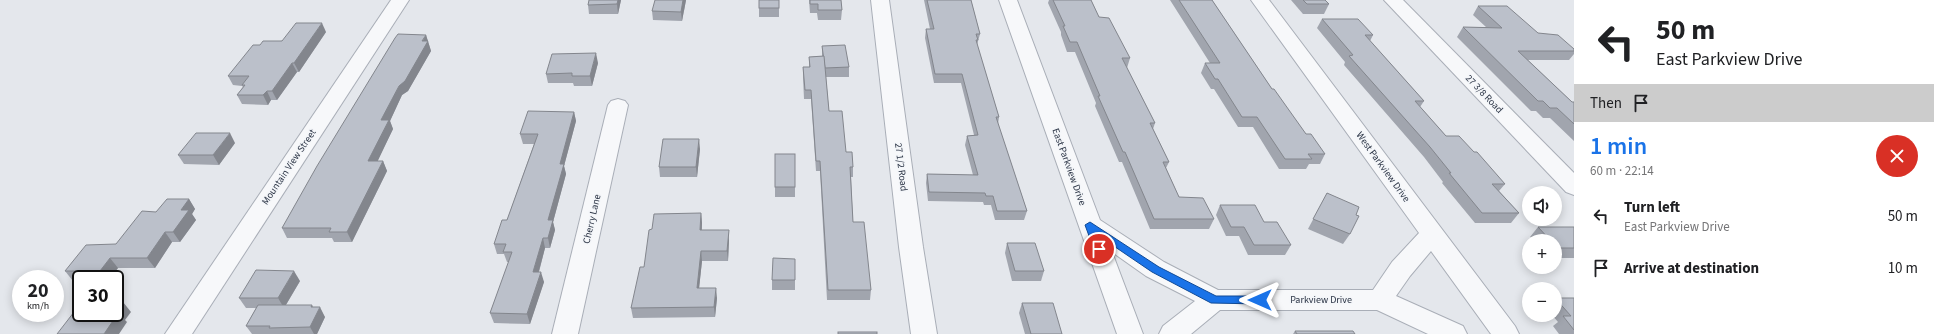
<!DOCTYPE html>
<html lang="en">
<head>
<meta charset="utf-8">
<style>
	:root { --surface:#fff; --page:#f6f6f6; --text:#202124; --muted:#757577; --accent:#1a73e8 }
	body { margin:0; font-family:"Source Sans 3",sans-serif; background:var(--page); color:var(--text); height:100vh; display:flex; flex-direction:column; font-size:15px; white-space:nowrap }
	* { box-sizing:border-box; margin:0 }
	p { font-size:13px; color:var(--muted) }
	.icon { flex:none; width:22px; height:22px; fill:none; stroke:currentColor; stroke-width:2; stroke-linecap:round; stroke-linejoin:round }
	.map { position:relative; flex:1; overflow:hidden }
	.sheet { display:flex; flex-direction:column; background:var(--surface); width:360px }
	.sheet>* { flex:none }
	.hud { background:#fff; color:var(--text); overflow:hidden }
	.controls { position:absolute; left:1522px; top:186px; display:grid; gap:8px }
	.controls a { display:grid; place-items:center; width:40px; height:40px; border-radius:50%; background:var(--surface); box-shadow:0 2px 10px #0003; font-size:20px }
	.speed { position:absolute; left:12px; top:270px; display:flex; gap:8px; font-size:20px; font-weight:700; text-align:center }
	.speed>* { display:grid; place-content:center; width:52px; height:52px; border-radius:50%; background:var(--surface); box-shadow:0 2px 10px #0003; line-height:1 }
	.speed small { font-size:10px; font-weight:400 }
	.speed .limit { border:2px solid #111; border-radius:6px; background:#fff; color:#111 }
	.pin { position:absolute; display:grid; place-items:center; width:34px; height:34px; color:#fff; margin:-17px; border:2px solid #fff; border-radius:50%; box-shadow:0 1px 4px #0007 }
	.me { position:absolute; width:44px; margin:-22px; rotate:270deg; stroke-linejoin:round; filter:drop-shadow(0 0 3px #0008) }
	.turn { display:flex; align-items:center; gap:14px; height:84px; padding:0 16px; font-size:18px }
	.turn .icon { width:52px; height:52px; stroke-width:2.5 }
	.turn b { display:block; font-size:28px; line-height:34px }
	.then { display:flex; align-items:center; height:38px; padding:0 16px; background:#0003; gap:8px; font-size:15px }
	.round { display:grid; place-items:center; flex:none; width:42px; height:42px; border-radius:21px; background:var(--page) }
	.headline { display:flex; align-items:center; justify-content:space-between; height:68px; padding:0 16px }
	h1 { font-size:24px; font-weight:600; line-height:30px; color:var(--accent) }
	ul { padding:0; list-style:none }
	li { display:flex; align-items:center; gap:12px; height:52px; padding:0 16px }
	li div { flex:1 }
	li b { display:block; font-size:15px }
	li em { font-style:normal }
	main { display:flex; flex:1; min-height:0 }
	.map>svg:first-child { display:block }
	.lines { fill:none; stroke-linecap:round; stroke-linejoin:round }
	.minor-casing { stroke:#a9aeb7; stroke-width:2 }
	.minor { fill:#f7f8fa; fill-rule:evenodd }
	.wall { fill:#a1a5ae }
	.shaded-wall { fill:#83868d }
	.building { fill:#bbc0ca; stroke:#83868d }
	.route { fill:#1a73e8; stroke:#114b97 }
	.labels { text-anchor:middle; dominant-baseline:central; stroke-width:3; stroke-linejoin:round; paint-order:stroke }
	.street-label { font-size:10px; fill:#2b3445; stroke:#f4f6f9 }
</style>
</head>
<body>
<main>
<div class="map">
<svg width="1574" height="334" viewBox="0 0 1574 334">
	<rect width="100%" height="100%" fill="#e4e7ec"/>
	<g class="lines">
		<g class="minor-casing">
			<g id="minor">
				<path d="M391,0H409L192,334H165Z"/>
				<path d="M871,0H889L923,247L937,334H911L899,247Z"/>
				<path d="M999,0H1017L1100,220L1164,262L1218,290H1373L1392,262L1419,233L1251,0H1269L1515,326L1519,334H1491L1431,251L1410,276L1396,296L1463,326L1467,334H1428L1377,310H1220L1191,334H1159L1163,326L1195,301L1146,276L1112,252L1143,334H1117Z"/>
				<path d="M1384,0H1403L1574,173V195L1566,192Z"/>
				<path d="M618,99L625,101L628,105L578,334H552L608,105L611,101Z"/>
			</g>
		</g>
		<use href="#minor" class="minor"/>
	</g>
	<g class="wall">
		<path d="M621,0L618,14H589L588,5Z"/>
		<path d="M686,0L682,21L653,20L652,11Z"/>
		<path d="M779,0V17H759V8Z"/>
		<path d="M809,0H841L842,10L841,20H818L817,13H810Z"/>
		<path d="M924,0H971L980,34L977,45L999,117L998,124L1027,211L1024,220H995L991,205H984L983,202L928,201L926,183L927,174L973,175L965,145L967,136L974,135L961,83H934L925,38L926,29H930Z"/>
		<path d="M1049,0H1091L1099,17L1130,58L1127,68L1155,123L1153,129L1169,162L1166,168L1179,197L1214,219L1209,229H1150L1122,162H1119L1095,106L1096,103L1075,52H1067L1061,35V32L1048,3Z"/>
		<path d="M1170,0H1212L1272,89L1306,134L1325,154L1320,164H1309L1306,169H1279L1253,127H1238L1214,89H1211L1201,73L1205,63H1210Z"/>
		<path d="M1291,0H1325L1329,4L1324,14H1303Z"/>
		<path d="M1478,6L1538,33L1574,49V54L1569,60H1528L1572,102H1574V141L1550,118H1543L1536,111H1531L1457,37L1463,27H1486L1473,15Z"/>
		<path d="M1322,19L1373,35L1370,41L1424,101L1420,107L1446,136L1474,152L1505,184L1499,191L1519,213L1511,223H1475L1442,183L1443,182L1424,157L1344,65L1345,62L1317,28Z"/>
		<path d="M326,32L299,72H297L277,100H271L268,105L242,104L237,95L243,87L242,86L233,85L228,76L260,45Z"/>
		<path d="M426,35L431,51L408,91L402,95L390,121L393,129L377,161H383L387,171L352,242H334L332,238H287L282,228Z"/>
		<path d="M822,46L849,67V77H826L829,111L846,152L853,167V177H851L853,222L871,290L870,300H827L820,171H816L811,99H804L803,77V67H809V57L822,56Z"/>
		<path d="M598,63L592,86H574L573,83H548L546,74Z"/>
		<path d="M574,112L576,121L564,166L566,174L553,222L555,230L550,248H545L539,272L544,282L530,324L494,323L490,313L509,262H507L504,254H497L494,244L507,220L534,144H523L520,134Z"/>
		<path d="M235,143L219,165L184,164L178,155Z"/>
		<path d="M700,149L697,177H660L659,167Z"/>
		<rect x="775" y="154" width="20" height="43"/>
		<path d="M1327,193L1356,215L1350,234L1343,244L1308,229Z"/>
		<path d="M189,199L195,209L192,214L196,220L180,242H172L155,268H118L109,279H81V281H73L65,271L116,244Z"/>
		<path d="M1220,205L1264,222L1291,245L1285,255H1248L1239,236H1226L1216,215Z"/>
		<path d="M701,213L702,223V230L729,240L728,261H702L699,288L717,298L715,317L633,318L631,308L644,267L652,229Z"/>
		<path d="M1538,227H1574V258H1555V241H1533L1530,237Z"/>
		<path d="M1007,243L1044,271L1041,281H1012L1005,253Z"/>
		<path d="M795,259V290H772V280Z"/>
		<path d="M300,281L286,305L313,307L325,317L317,334H252L246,326L256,308H246L239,298Z"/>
		<path d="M1555,298H1574V334H1559L1553,326L1558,322L1552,315H1555Z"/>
		<path d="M1022,303L1062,334H1025L1019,313Z"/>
		<path d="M1295,331L1355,334H1293Z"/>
	</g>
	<g class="shaded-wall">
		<path d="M618,0H621L618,14L617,4Z"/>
		<path d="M683,0H686L682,21L681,12Z"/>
		<path d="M322,23L326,32L299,72L294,63Z"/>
		<path d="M426,35L431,51L408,91L402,95L390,121L393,129L373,171L368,161L381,120Z"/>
		<path d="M596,53L598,63L592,86L590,76Z"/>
		<path d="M292,63L297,72L277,100L272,91Z"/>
		<path d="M267,91L271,100L268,105L263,95Z"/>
		<path d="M574,112L576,121L564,166L566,174L553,222L555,230L550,248L548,238V220L560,164Z"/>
		<path d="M230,133L235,143L219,165L213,155Z"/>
		<path d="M699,139L700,149L697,177L696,167Z"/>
		<path d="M383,161L387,171L352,242L347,232Z"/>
		<path d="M189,199L195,209L192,214L196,220L180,242L173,232L181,210Z"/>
		<path d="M701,213L702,223L701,240L700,230Z"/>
		<path d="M729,230V240L728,261L727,251Z"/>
		<path d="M165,232L172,242L155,268L147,258Z"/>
		<path d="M543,238L545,248L536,282L533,272Z"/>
		<path d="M701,251L702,261L698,298L697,288Z"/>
		<path d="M110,258L118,268L109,279H107L100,271Z"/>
		<path d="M294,271L300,281L284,308L278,298Z"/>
		<path d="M541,272L544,282L530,324L527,314Z"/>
		<path d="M716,288L717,298L715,317L714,307Z"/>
		<path d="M123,302L131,312L125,320L127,322L119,334H104L115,312Z"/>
		<path d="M312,305L316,314L320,307L325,317L317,334H314L310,327L311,307Z"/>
	</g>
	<g class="building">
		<path d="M589,0H618L617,4L588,5Z"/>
		<path d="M655,0H683L681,12L652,11Z"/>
		<rect x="759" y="0" width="20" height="8"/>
		<path d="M810,0H841L842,10H818V4H810Z"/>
		<path d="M927,0H971L980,34H976L978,40H976L999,117H996L1027,211H997L993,196H986L985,193L929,192L927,174L978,175L967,136L978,135L962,74H935L926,29H934Z"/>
		<path d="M1053,0H1091L1099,17L1109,18L1130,58H1122L1155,123H1150L1169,162H1163L1179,197L1203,198L1214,219H1154L1125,152H1123L1098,96H1100L1077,42H1070L1063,26H1065Z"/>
		<path d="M1179,0H1212L1272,89H1274L1306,134H1311L1325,154H1308L1312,159H1285L1257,117H1242L1218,79H1215L1205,63H1220Z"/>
		<path d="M1303,0H1325L1329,4H1307Z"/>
		<path d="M1478,6H1507L1538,33L1558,35L1574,49V51H1518L1572,102H1574V124L1557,108H1550L1543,101H1538L1463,27L1502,28Z"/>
		<path d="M1322,19H1358L1373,35H1365L1424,101H1415L1446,136H1459L1474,152H1477L1505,184H1492L1519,213H1482L1449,173H1451L1430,147L1349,56L1353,55Z"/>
		<path d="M296,23H322L294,63H292L272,91H267L263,95H237L245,85H242L249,76H228L253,45H260L263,41H282Z"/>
		<path d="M398,34L426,35L422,41H428L405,81L399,86L381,120H389L368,161H383L347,232H329L331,228H282L317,166L395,38Z"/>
		<path d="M845,45L849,67L825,68L822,46Z"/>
		<path d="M596,53L590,76H572V73L546,74L552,54Z"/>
		<path d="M824,56L829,111H842L846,152H852L853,167H850L853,222H864L871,290H828L820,161H816L811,90H805L803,67H810L809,57Z"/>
		<path d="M528,111L574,112L560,164H564L548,220H553L548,238H543L533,272H541L527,314L490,313L512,252H503L506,244H494L502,220H507L538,134H520Z"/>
		<path d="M196,133H230L213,155H178Z"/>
		<path d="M663,139H699L696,167H659Z"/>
		<rect x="775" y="154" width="20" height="33"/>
		<path d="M1327,193L1359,207L1356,215L1359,216L1350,234L1313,219Z"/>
		<path d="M167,199H189L181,210H189L173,232H165L147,258H110L100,271H65L86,245L116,244L142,211L156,212Z"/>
		<path d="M1220,205H1255L1264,222H1277L1291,245H1254L1244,227H1231Z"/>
		<path d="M701,213L700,230H729L727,251H701L697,288H716L714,307L631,308L640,267H644L649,230L652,229L654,214Z"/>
		<path d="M1538,227H1574V248H1557L1555,246V241H1551Z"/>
		<path d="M1007,243H1035L1044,271H1015Z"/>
		<path d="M773,258L795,259V280H772Z"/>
		<path d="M256,270L294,271L278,298H239Z"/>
		<path d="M1555,298H1574V330L1563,316H1571Z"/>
		<path d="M115,302H123L115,312H119L104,334H57L81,303V313H115Z"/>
		<path d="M1022,303H1053L1062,334H1031Z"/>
		<path d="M258,305H312L311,307H320L310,327L269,328L270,326H246Z"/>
		<path d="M1295,331H1353L1355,334H1297Z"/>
		<rect x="838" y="332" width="39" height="2"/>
	</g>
	<path class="route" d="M1090,222L1159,267L1216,296H1260L1263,297L1265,300L1263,303L1260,304L1211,303L1152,272L1099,236L1104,249L1102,252H1095L1085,225Z"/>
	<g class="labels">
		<g class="street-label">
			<text transform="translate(1484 94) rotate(46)">27 3/8 Road</text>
			<text transform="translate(289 167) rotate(-56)">Mountain View Street</text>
			<text transform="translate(901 167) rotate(83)">27 1/2 Road</text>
			<text transform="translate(1069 167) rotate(70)">East Parkview Drive</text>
			<text transform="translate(1383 167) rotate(54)">West Parkview Drive</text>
			<text transform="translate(592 219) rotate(-77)">Cherry Lane</text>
			<text x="1321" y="300">Parkview Drive</text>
		</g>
	</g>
</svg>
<div class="controls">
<a><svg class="icon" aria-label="sound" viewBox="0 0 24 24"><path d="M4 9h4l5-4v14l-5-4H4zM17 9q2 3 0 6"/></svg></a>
<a>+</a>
<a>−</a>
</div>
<div class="speed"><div>20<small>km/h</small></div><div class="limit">30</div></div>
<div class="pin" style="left:1099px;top:249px;background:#d93025"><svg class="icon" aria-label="arrive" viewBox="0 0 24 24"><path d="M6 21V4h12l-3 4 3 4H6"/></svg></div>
<svg class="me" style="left:1260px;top:300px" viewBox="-20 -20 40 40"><path d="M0-17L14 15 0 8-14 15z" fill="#1a73e8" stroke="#fff" stroke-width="4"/></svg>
</div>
<section class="sheet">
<div class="hud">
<div class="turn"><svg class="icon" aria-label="left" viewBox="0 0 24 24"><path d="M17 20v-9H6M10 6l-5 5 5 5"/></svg><div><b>50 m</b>East Parkview Drive</div></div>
<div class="then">Then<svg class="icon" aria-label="arrive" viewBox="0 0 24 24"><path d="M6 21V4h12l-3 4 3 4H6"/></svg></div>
</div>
<div class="headline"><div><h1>1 min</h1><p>60 m · 22:14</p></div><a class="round" style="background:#d93025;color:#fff"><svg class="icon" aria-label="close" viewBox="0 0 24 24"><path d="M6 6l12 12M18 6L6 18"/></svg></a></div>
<ul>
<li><svg class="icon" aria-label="left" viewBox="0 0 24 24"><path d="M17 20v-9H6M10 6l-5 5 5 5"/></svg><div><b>Turn left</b><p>East Parkview Drive</p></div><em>50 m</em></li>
<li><svg class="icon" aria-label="arrive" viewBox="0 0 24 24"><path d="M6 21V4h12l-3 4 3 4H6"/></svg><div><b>Arrive at destination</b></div><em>10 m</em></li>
</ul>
</section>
</main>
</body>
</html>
